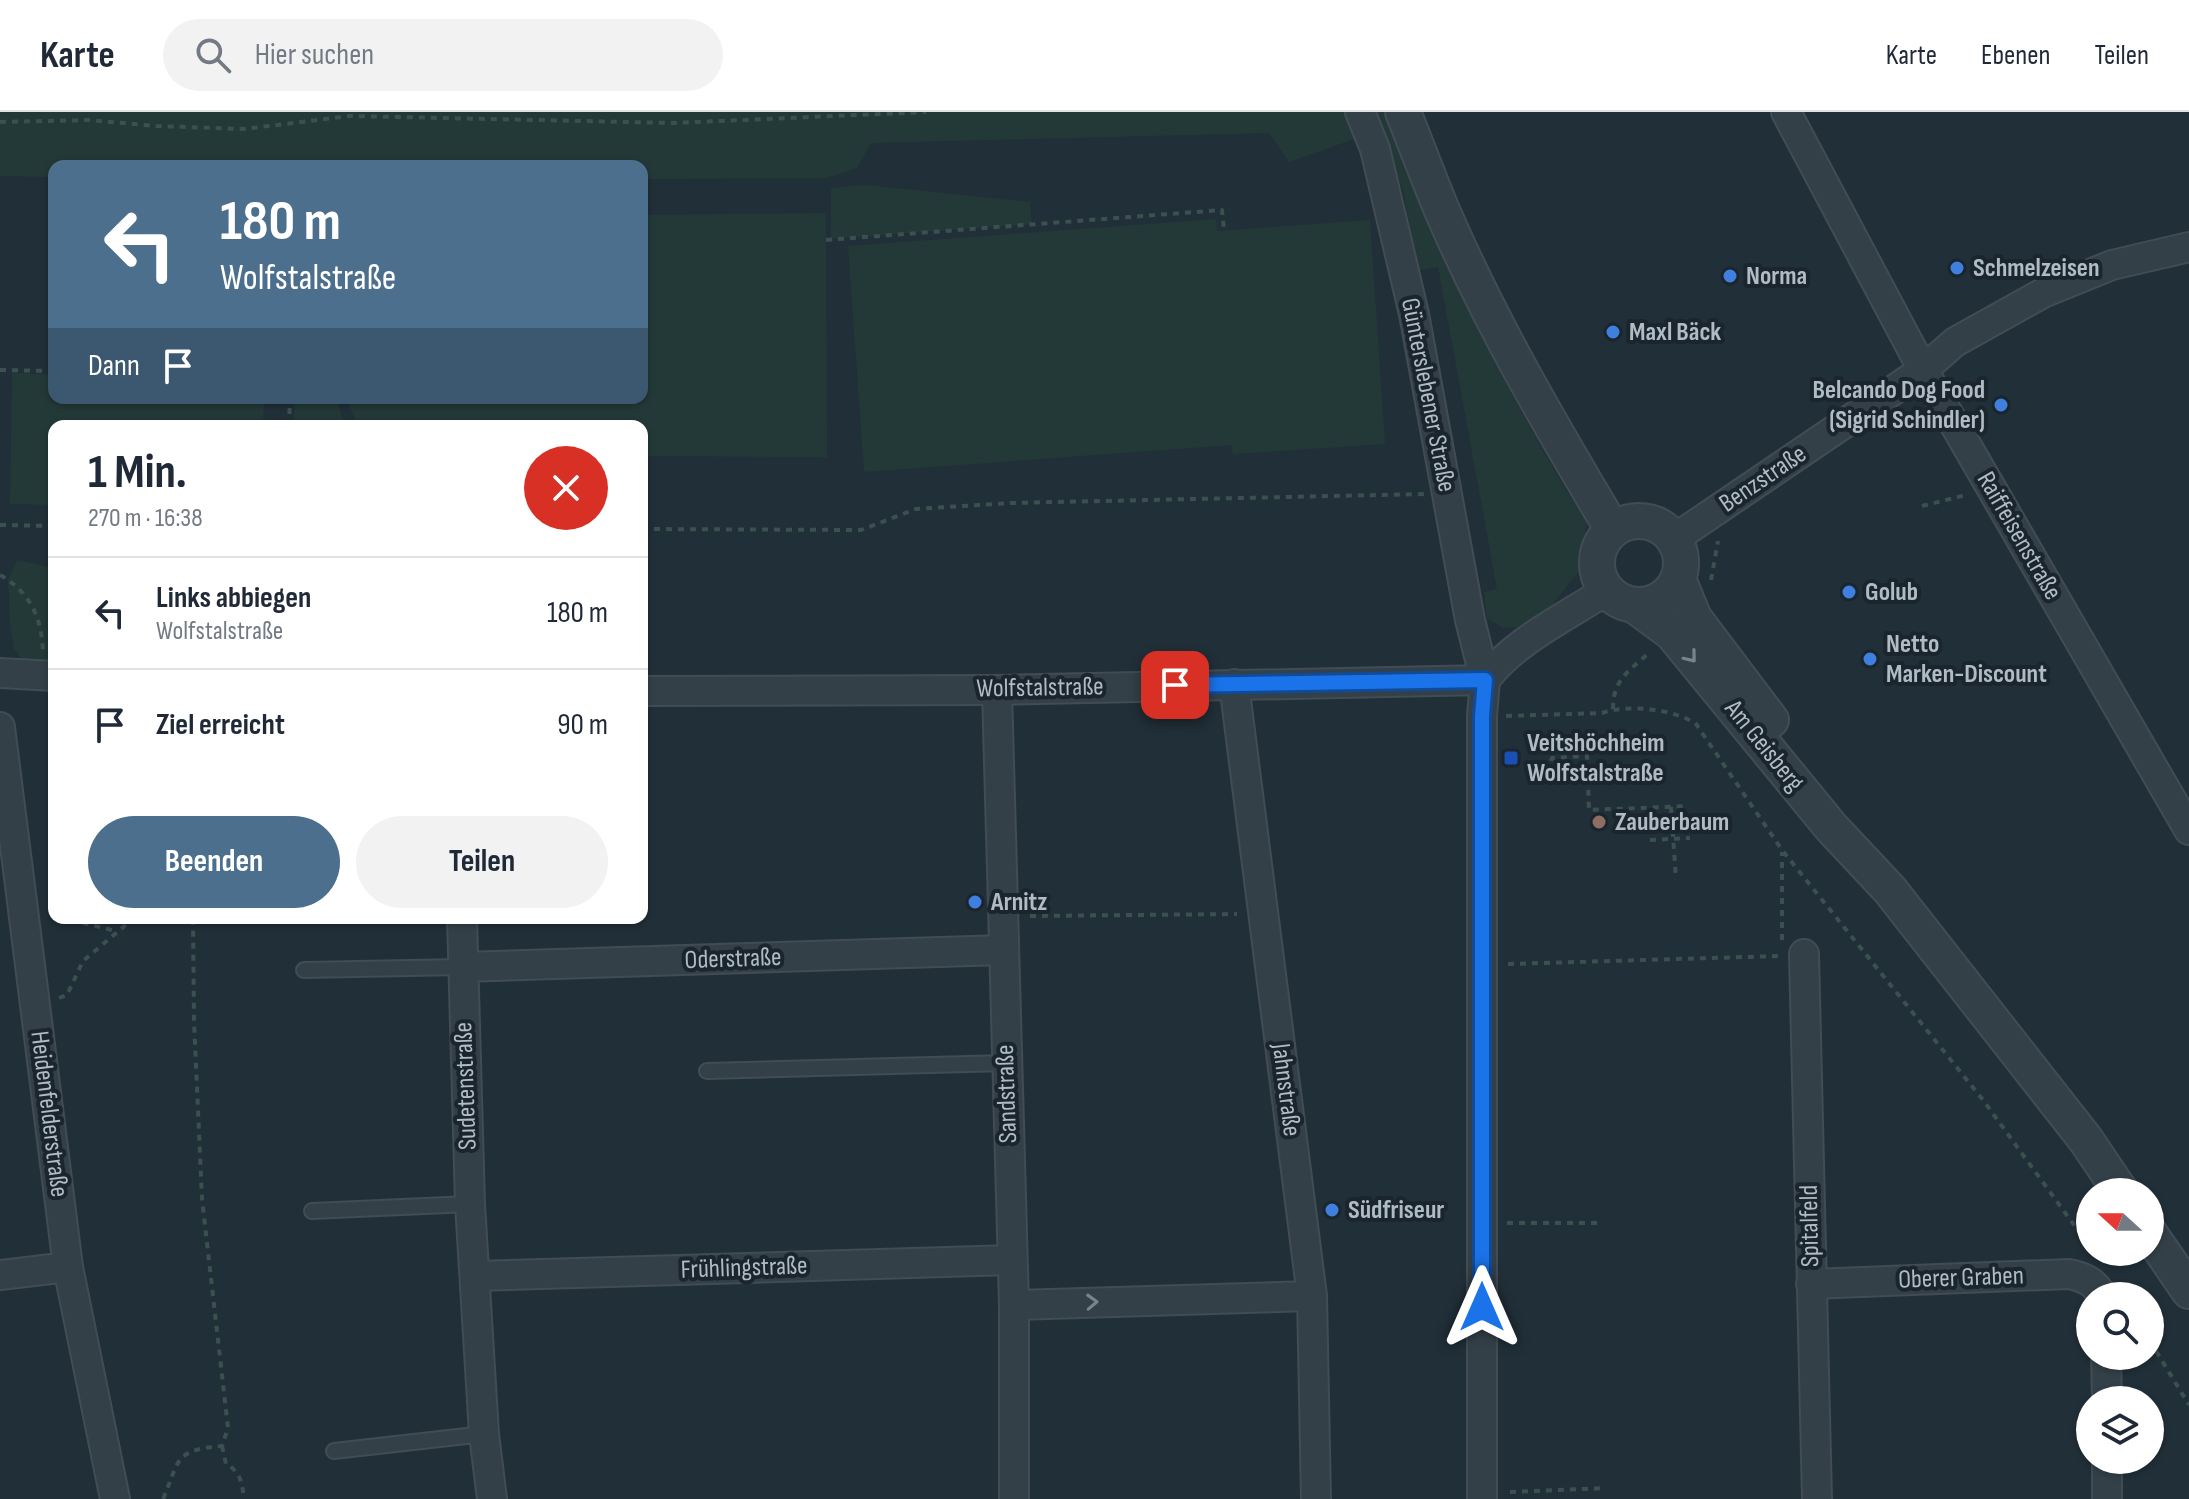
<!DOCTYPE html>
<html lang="de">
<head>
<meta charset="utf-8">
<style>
	:root { --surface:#fff; --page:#f2f2f3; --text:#1f2937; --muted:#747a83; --line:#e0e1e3; --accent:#4c6f8d }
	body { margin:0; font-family:"Sofia Sans Condensed",sans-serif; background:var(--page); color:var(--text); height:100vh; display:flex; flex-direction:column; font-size:30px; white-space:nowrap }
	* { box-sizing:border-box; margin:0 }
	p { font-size:26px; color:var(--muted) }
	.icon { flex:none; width:44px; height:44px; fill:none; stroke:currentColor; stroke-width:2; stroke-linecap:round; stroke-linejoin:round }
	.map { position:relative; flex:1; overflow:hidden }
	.side { position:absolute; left:48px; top:308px; width:600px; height:504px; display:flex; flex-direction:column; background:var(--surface); border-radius:16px; box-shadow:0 2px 6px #0004 }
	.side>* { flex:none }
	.hud { position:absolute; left:48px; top:48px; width:600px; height:244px; border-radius:16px; box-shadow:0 2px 6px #0004; background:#4c6f8d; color:#fff; overflow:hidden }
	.needle { width:52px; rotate:291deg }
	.fabs { position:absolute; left:2076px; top:1066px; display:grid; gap:16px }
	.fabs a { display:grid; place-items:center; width:88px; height:88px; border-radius:50%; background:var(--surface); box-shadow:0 2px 6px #0004; font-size:40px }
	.pin { position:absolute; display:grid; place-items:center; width:68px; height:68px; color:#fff; margin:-34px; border-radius:16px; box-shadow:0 4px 12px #0006 }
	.me { position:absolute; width:88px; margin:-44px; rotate:0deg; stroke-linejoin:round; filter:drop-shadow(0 0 6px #0008) }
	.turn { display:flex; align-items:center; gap:28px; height:168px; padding:0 40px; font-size:36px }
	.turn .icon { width:104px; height:104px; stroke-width:2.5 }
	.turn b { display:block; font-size:56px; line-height:68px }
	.then { display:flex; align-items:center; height:76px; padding:0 40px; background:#0003; gap:16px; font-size:30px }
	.round { display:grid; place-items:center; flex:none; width:84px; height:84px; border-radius:42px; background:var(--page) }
	.summary { display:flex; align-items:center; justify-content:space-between; height:136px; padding:0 40px }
	h1 { font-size:48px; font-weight:700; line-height:60px }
	.primary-button { display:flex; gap:16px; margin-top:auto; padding:16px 40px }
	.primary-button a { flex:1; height:92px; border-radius:48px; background:var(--accent); color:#fff; font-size:32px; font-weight:700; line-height:92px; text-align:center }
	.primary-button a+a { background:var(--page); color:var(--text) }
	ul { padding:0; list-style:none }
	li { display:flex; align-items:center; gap:24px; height:112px; padding:0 40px; border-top:2px solid var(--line) }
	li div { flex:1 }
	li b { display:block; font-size:30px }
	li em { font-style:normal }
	header { display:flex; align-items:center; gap:48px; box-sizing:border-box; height:112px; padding:0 40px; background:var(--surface); border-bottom:2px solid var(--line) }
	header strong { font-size:38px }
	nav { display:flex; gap:44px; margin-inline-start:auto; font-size:28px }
	.search { width:560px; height:72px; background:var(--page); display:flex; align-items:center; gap:20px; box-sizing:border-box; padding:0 28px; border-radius:44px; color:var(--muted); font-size:30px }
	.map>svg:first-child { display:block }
	.green { fill:#233937 }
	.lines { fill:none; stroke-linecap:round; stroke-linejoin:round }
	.service-casing { stroke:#414c55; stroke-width:18 }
	.minor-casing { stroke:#414c55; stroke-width:32 }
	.tertiary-casing { stroke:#414c55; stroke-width:38 }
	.path { stroke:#3b514f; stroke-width:4; stroke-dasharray:6 6; stroke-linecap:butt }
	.service { stroke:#344048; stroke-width:14 }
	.minor { stroke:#344048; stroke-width:28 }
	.tertiary { stroke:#344048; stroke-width:34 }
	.oneway { stroke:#78848d }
	.route-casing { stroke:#114b97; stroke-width:20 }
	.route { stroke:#1a73e8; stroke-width:14 }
	.shop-dot { fill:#3f7fe0; stroke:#1a252d; stroke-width:3 }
	.transit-dot { fill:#1a4fb4; stroke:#1a252d; stroke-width:3 }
	.education-dot { fill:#8d6e63; stroke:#1a252d; stroke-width:3 }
	.labels { text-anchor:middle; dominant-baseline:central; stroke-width:8; stroke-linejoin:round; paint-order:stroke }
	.poi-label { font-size:26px; font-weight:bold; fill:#afbbc5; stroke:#1a252d; text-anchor:start }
	.street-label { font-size:26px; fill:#afbbc5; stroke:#1a252d }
</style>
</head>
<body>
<header>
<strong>Karte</strong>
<div class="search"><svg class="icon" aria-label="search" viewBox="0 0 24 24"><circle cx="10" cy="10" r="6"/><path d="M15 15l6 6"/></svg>Hier suchen</div>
<nav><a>Karte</a><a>Ebenen</a><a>Teilen</a></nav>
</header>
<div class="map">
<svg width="2189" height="1387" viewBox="0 0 2189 1387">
	<rect width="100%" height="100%" fill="#212f38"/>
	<g class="green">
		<path d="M0,0H1387C1403,42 1418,84 1436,125C1479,225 1530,320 1587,412L1581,439L1580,458L1553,492L1528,514L1503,516L1487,506L1484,480L1497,477L1438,155L1416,159L1404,81L1380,18L1289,50L1269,21L871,31L857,56L827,66L642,67V54H54V65L0,64Z"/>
		<path d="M865,73L1030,90L1032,112L831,127V76Z"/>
		<path d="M826,101L827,345L642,344V314H358L346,286H642V103Z"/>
		<path d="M1216,107L1217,119L1370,108L1385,332L1233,342L1231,333L864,360L848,134Z"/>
		<path d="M12,261L54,262V286H264L263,314H54V393L10,392Z"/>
		<path d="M295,286H336L345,314H294Z"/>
		<path d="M17,448L54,456V549L23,548L14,537L10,514L8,468Z"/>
	</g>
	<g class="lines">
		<g class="service-casing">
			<g id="service">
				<path d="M304,858L462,855"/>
				<path d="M707,959L1006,951"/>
				<path d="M312,1099L470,1092"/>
				<path d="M334,1339L484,1322"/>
			</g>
		</g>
		<g class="minor-casing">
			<g id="minor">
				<path d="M1360,0L1375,37L1414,202L1470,508L1485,568L1482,604V1387"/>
				<path d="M1786,0L1923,258L2189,718"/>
				<path d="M1674,427L1923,258L1955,230L2043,181L2112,153L2189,135"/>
				<path d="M0,561L54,564"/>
				<path d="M1485,568C1514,529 1566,505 1607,478"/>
				<path d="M1234,572L1312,1184L1316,1387"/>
				<path d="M997,578L1014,1193V1387"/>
				<path d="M642,579L997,578L1485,568"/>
				<path d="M0,615L68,1155L115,1387"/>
				<path d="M462,806L470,1092L484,1322L492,1387"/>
				<path d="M1804,842L1817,1387"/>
				<path d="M462,855L1004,838"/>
				<path d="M0,1163L68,1155"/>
				<path d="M475,1164L1012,1148"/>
				<path d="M1811,1172L2069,1162C2084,1165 2095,1170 2102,1184"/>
				<path d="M1014,1193L1312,1184"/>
				<path d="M2106,1244L2107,1288"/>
				<path d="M2107,1348V1387"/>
			</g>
		</g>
		<g class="tertiary-casing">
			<g id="tertiary">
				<path d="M1403,0C1416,32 1428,65 1441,96C1489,208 1551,314 1613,418"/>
				<circle cx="1639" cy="451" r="42"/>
				<path d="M1678,467L1694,506L1771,608"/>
				<path d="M1634,493L1672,521L1831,715L1890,778L2086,1028L2121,1080"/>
				<path d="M2150,1122L2189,1179"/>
			</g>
		</g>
		<g class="path">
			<path d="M0,10L89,8L156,14L244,17L350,4L674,11L926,0"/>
			<path d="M826,128L1222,98L1224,118"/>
			<path d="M0,258L54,259"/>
			<path d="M289,314L290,286"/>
			<path d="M1922,394L1966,383"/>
			<path d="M0,413L54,414"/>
			<path d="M642,417L861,418L916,397L1011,391L1424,382"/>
			<path d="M0,463C30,480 42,506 43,540"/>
			<path d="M1711,468L1718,429"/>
			<path d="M1613,597C1613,567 1629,559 1650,540"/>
			<path d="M1506,604L1602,601C1627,592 1675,597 1696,612L1782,738L1983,988L2090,1135"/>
			<path d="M1551,649L1552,646L1587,644L1589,698L1688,694"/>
			<path d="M1671,695L1676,767"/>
			<path d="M1650,728L1690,726"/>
			<path d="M1030,804L1237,802"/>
			<path d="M71,808L116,819"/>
			<path d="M1782,828V740"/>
			<path d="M1508,852L1779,844"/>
			<path d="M59,886L67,883L83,849L134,806"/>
			<path d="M1507,1111H1598"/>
			<path d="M2150,1229L2189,1293"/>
			<path d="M222,1334L226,1352C241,1360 242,1371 244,1387"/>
			<path d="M1510,1380L1605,1376"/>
			<path d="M163,1387C180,1348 173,1338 222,1334L228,1316L202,1087L194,909L193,806"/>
		</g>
		<use href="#service" class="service"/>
		<use href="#minor" class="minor"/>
		<use href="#tertiary" class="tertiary"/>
	</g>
	<defs><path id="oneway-chevron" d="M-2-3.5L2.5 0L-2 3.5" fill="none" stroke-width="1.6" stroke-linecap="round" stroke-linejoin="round" transform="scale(2)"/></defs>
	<g class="oneway">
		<use href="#oneway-chevron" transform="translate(1691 545) rotate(51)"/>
		<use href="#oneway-chevron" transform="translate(1092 1190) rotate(-2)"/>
	</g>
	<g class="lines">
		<g class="route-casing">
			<path id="route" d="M1175,573L1485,568L1482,604V1195"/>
		</g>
		<use href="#route" class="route"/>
	</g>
	<g class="shop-dot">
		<circle cx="1957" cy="156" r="8"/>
		<circle cx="1730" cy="164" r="8"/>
		<circle cx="1613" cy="220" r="8"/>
		<circle cx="2001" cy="293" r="8"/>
		<circle cx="1849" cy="480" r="8"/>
		<circle cx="1870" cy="547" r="8"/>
		<circle cx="975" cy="790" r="8"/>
		<circle cx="1332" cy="1098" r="8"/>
	</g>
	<rect class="transit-dot" x="1503" y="638" width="16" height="16" rx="4"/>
	<circle class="education-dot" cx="1599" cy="710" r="8"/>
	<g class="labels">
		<g class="poi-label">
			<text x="1973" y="156">Schmelzeisen</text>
			<text x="1746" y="164">Norma</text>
			<text x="1629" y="220">Maxl Bäck</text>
			<text x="1985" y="278" text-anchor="end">Belcando Dog Food<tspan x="1985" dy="30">(Sigrid Schindler)</tspan></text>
			<text x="1865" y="480">Golub</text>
			<text x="1886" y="532">Netto<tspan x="1886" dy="30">Marken-Discount</tspan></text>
			<text x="1527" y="631">Veitshöchheim<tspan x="1527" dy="30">Wolfstalstraße</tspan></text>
			<text x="1615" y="710">Zauberbaum</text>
			<text x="991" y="790">Arnitz</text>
			<text x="1348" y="1098">Südfriseur</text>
		</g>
		<g class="street-label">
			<text transform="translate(1428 283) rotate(79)">Günterslebener Straße</text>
			<text transform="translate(1763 367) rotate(-34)">Benzstraße</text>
			<text transform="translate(2019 424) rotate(60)">Raiffeisenstraße</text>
			<text transform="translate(1040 576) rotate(-1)">Wolfstalstraße</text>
			<text transform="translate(1764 634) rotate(51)">Am Geisberg</text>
			<text transform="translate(733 847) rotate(-2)">Oderstraße</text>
			<text transform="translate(466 974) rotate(-92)">Sudetenstraße</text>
			<text transform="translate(1286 978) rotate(83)">Jahnstraße</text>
			<text transform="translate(1007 982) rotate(-92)">Sandstraße</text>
			<text transform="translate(49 1002) rotate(83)">Heidenfelderstraße</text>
			<text transform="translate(1810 1114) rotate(-91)">Spitalfeld</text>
			<text transform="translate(744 1156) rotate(-2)">Frühlingstraße</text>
			<text transform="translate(1961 1166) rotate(-2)">Oberer Graben</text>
		</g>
	</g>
</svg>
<div class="fabs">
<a><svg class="needle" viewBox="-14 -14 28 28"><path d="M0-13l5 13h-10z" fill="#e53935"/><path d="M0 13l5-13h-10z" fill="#747a83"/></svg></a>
<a><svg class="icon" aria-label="search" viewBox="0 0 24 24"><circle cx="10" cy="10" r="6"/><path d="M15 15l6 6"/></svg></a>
<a><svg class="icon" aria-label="layers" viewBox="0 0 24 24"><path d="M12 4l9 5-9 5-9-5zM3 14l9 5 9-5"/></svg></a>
</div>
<div class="pin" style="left:1175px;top:573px;background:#d93025"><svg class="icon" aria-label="arrive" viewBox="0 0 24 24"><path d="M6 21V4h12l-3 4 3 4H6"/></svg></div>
<svg class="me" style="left:1482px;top:1195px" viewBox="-20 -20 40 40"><path d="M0-17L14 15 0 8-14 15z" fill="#1a73e8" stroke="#fff" stroke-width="4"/></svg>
<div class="hud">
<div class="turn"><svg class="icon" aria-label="left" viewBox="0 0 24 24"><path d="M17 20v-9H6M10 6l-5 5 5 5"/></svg><div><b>180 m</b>Wolfstalstraße</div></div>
<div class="then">Dann<svg class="icon" aria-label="arrive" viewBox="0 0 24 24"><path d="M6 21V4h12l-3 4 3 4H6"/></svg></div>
</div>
<section class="side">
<div class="summary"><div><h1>1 Min.</h1><p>270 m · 16:38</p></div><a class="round" style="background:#d93025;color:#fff"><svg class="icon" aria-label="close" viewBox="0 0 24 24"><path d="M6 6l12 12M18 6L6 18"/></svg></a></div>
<ul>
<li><svg class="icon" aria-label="left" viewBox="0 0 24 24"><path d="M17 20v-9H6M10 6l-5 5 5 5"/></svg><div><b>Links abbiegen</b><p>Wolfstalstraße</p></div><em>180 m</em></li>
<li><svg class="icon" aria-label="arrive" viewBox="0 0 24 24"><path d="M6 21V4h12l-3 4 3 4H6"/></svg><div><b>Ziel erreicht</b></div><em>90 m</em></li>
</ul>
<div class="primary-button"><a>Beenden</a><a>Teilen</a></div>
</section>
</div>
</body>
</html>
